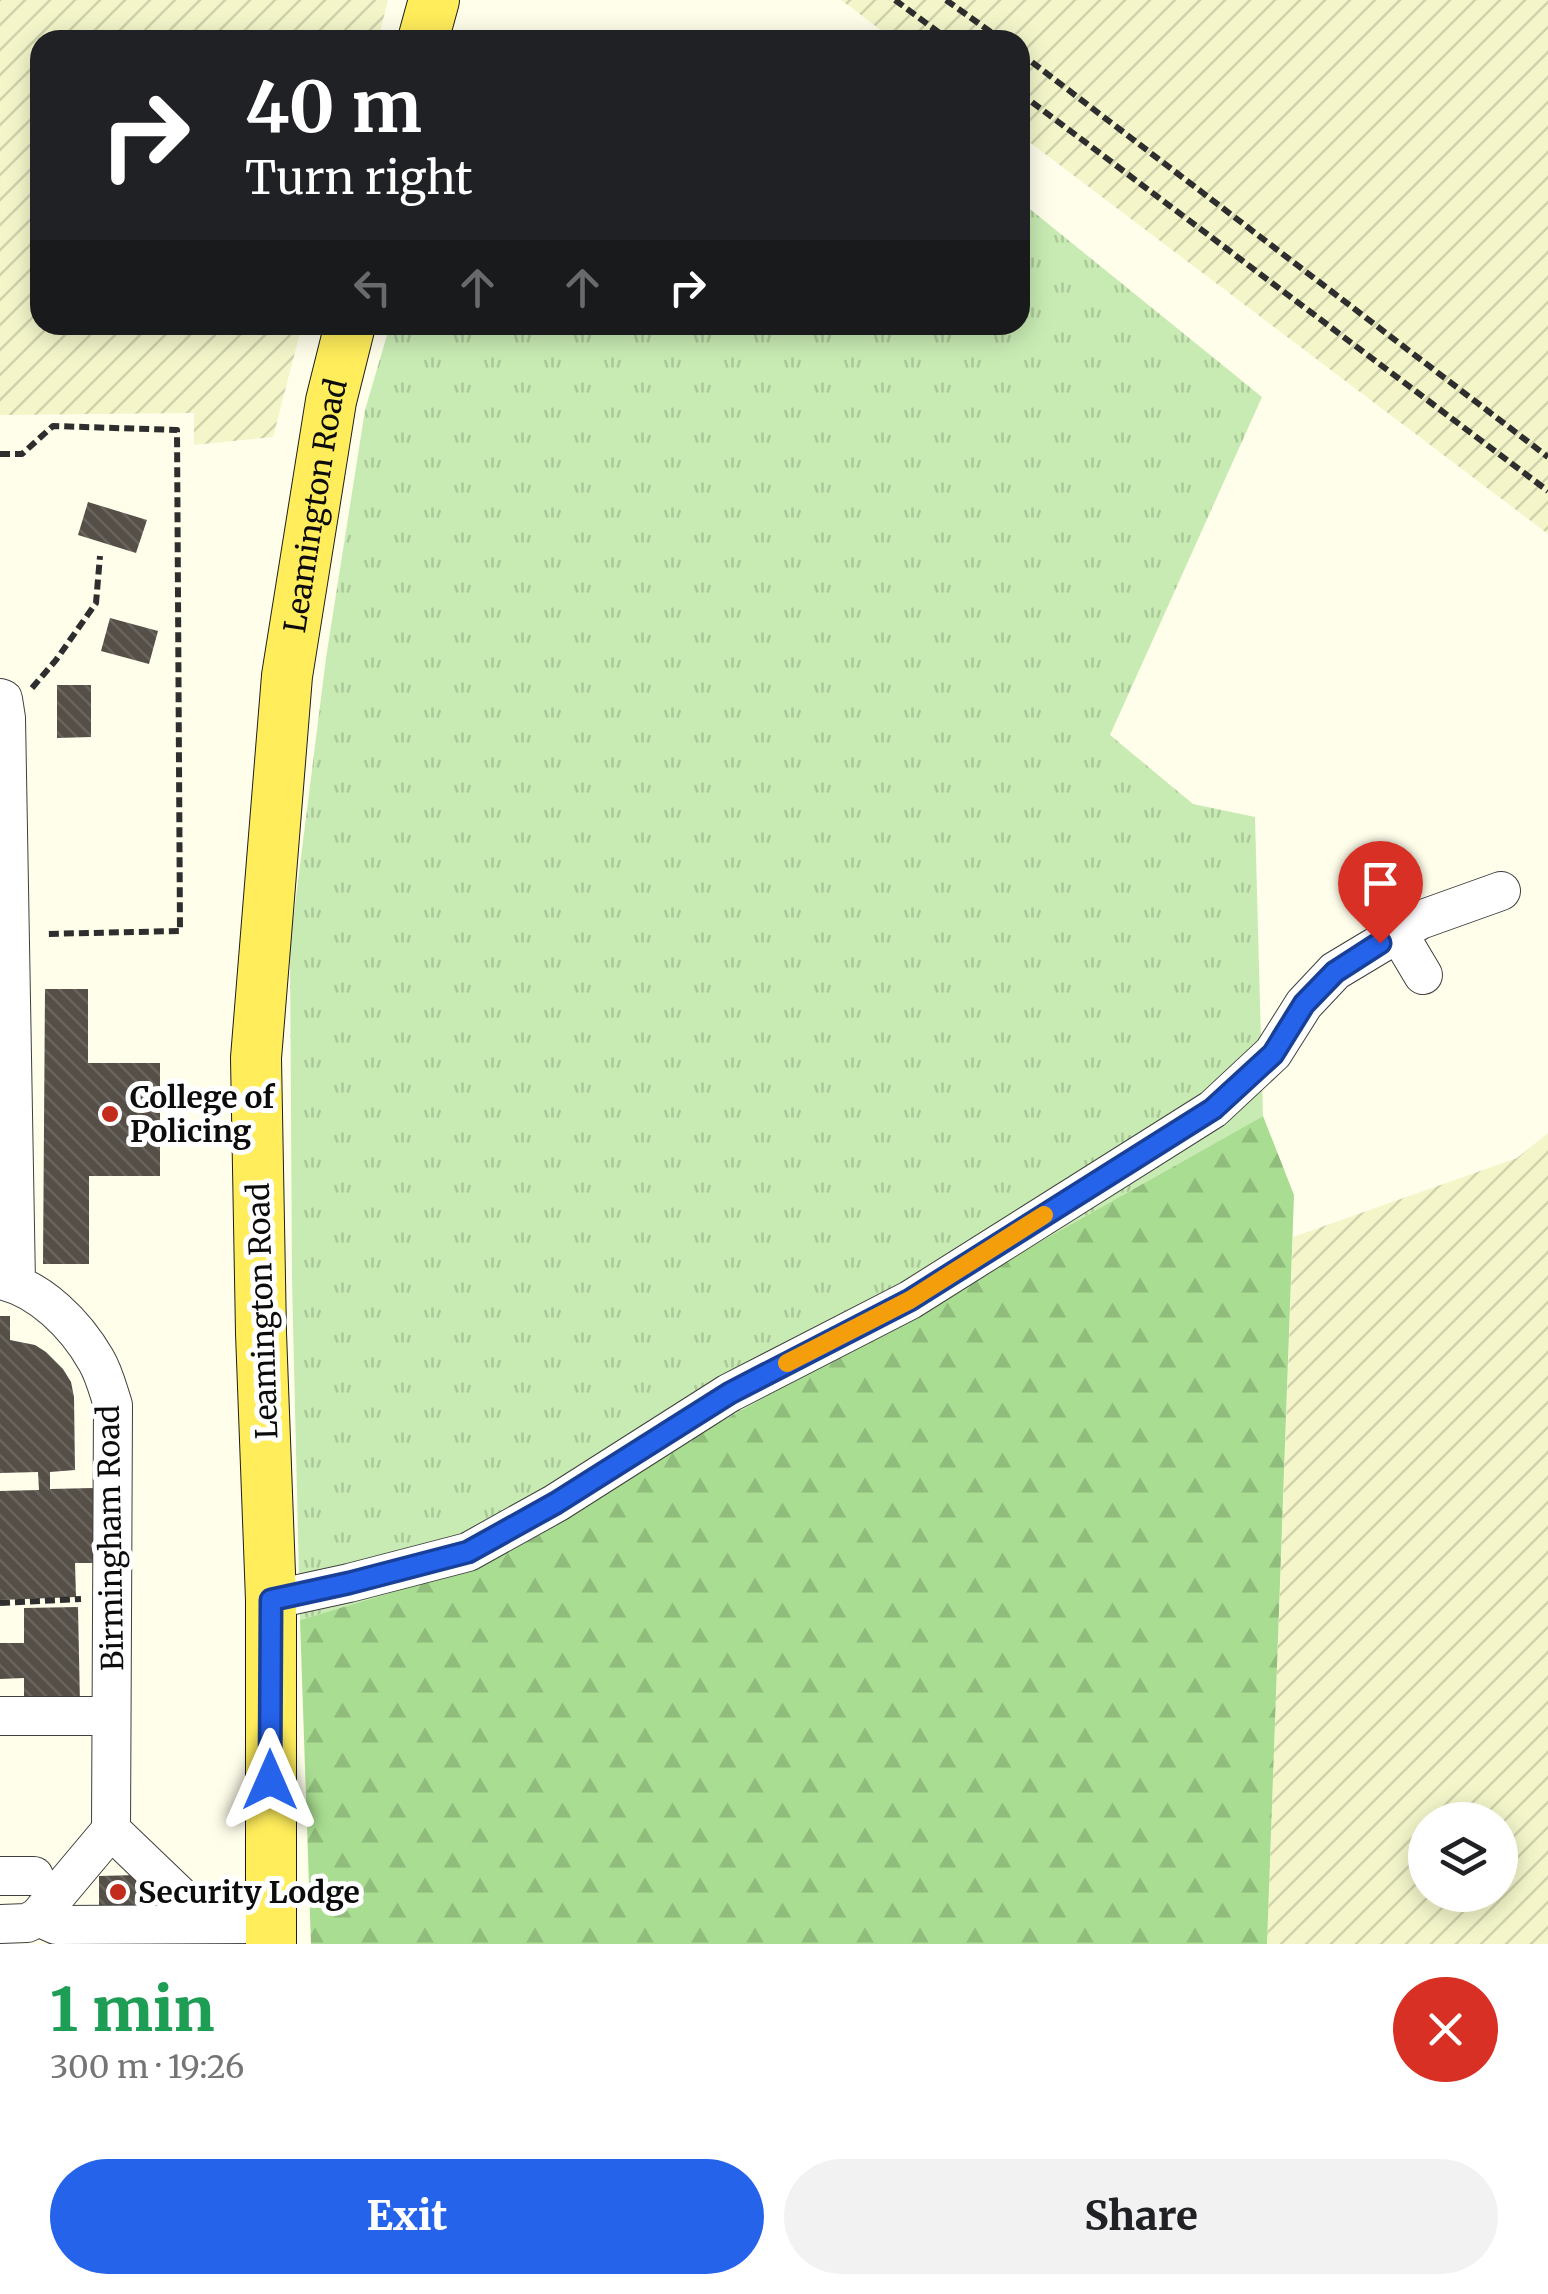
<!DOCTYPE html>
<html lang="en">
<head>
<meta charset="utf-8">
<style>
	:root { --surface:#fff; --page:#f2f2f2; --text:#202124; --muted:#757577; --accent:#2563eb }
	body { margin:0; font-family:Merriweather,serif; background:var(--page); color:var(--text); height:100vh; display:flex; flex-direction:column; font-size:38px; white-space:nowrap }
	* { box-sizing:border-box; margin:0 }
	p { font-size:32px; color:var(--muted) }
	.icon { flex:none; width:55px; height:55px; fill:none; stroke:currentColor; stroke-width:2; stroke-linecap:round; stroke-linejoin:round }
	.map { position:relative; height:1944px; overflow:hidden }
	.details { display:flex; flex-direction:column; background:var(--surface); flex:1 }
	.details>* { flex:none }
	.banner { position:absolute; left:30px; top:30px; width:1000px; height:305px; border-radius:30px; box-shadow:0 5px 25px #0003; background:#202124; color:#fff; overflow:hidden }
	.fabs { position:absolute; left:1408px; top:1802px; display:grid; gap:20px }
	.fabs a { display:grid; place-items:center; width:110px; height:110px; border-radius:50%; background:var(--surface); box-shadow:0 5px 25px #0003; font-size:50px }
	.pin { position:absolute; display:grid; place-items:center; width:85px; height:85px; color:#fff; margin:-102px -42px; border-radius:50% 50% 50% 0; rotate:-45deg; box-shadow:0 0 10px #0007 }
	.pin .icon { rotate:45deg }
	.me { position:absolute; width:110px; margin:-55px; rotate:0deg; stroke-linejoin:round; filter:drop-shadow(0 0 8px #0008) }
	.turn { display:flex; align-items:center; gap:35px; height:210px; padding:0 50px; font-size:45px }
	.turn .icon { width:130px; height:130px; stroke-width:2.5 }
	.turn b { display:block; font-size:70px; line-height:85px }
	.lanes { display:flex; align-items:center; height:95px; padding:0 50px; background:#0003; justify-content:center; gap:50px; direction:ltr }
	.lanes .off { opacity:.35 }
	.round { display:grid; place-items:center; flex:none; width:105px; height:105px; border-radius:52px; background:var(--page) }
	.head { display:flex; align-items:center; justify-content:space-between; height:170px; padding:0 50px }
	h1 { font-size:60px; font-weight:800; line-height:75px; color:#1e9e55 }
	.action { display:flex; gap:20px; margin-top:auto; padding:20px 50px }
	.action a { flex:1; height:115px; border-radius:60px; background:var(--accent); color:#fff; font-size:40px; font-weight:800; line-height:115px; text-align:center }
	.action a+a { background:var(--page); color:var(--text) }
	.map>svg:first-child { display:block }
	.farmland { fill:url(#farmland-furrows); fill-rule:evenodd }
	.grass { fill:url(#grass-tufts) }
	.forest { fill:url(#forest-firs) }
	.building { fill:url(#building-back-hatch) }
	.lines { fill:none; stroke-linecap:round; stroke-linejoin:round }
	.minor-casing { stroke:#3f3f3f; stroke-width:40 }
	.major-casing { stroke:#1d1d1d; stroke-width:52 }
	.path { stroke:#2e2e2e; stroke-width:6; stroke-dasharray:10 5; stroke-linecap:butt }
	.minor { stroke:#fff; stroke-width:38 }
	.major { stroke:#ffed5b; stroke-width:50 }
	.route-casing { stroke:#184099; stroke-width:25 }
	.route { stroke:#2563eb; stroke-width:18 }
	.slow { stroke:#f59e0b; stroke-width:18 }
	.poi-dot { fill:#c32b1d; stroke:#fff; stroke-width:4 }
	.labels { text-anchor:middle; dominant-baseline:central; stroke-width:10; stroke-linejoin:round; paint-order:stroke }
	.street-label { font-size:30px; fill:#0c0c0c; stroke:#fff }
	.poi-label { font-size:30px; font-weight:bold; fill:#0c0c0c; stroke:#fff; text-anchor:start }
</style>
</head>
<body>
<div class="map">
<svg width="1548" height="1944" viewBox="0 0 1548 1944">
	<defs>
		<pattern id="farmland-furrows" width="10" height="10" patternUnits="userSpaceOnUse" patternTransform="scale(2.5)"><rect width="10" height="10" fill="#f4f6ca"/><path d="M-1 1l2-2M0 10L10 0M9 11l2-2" fill="none" stroke="#d0d2ac"/></pattern>
		<pattern id="grass-tufts" width="24" height="20" patternUnits="userSpaceOnUse" patternTransform="scale(2.5)"><rect width="24" height="20" fill="#c8ebb3"/><path d="M3 7l-1-3M5 7V3M7 7l1-3M15 17l-1-3M17 17v-4M19 17l1-3" fill="none" stroke="#abc899"/></pattern>
		<pattern id="forest-firs" width="22" height="20" patternUnits="userSpaceOnUse" patternTransform="scale(2.5)"><rect width="22" height="20" fill="#a9dd91"/><path d="M5 1l3.5 6h-7zM16 11l3.5 6h-7z" fill="#90bc7c"/></pattern>
		<pattern id="building-back-hatch" width="6" height="6" patternUnits="userSpaceOnUse" patternTransform="scale(2.5)"><rect width="6" height="6" fill="#554f48"/><path d="M-1 5l2 2M0 0l6 6M5-1l2 2" fill="none" stroke="#68645e"/></pattern>
	</defs>
	<rect width="100%" height="100%" fill="#fffeeb"/>
	<g class="farmland">
		<path d="M0,0H388L378,40H40V325H302L273,437L194,445V413L0,415Z"/>
		<path d="M841,0H1548V534L1020,135V40H894Z"/>
		<path d="M1548,1133V1944H1267L1293,1237L1517,1158ZM1425,1820H1500V1895H1425Z"/>
	</g>
	<path class="grass" d="M1020,201L1262,397L1110,735L1193,804L1255,817L1263,1116L623,1477L473,1568L300,1620L292,1281L290,945L326,658L365,410L390,325H1020Z"/>
	<path class="forest" d="M1263,1116L1294,1195L1267,1944H311L300,1620L473,1568L623,1477Z"/>
	<g class="building">
		<path d="M88,502L147,520L136,553L78,535Z"/>
		<path d="M110,618L158,631L149,664L101,651Z"/>
		<path d="M57,685H91V737L57,738Z"/>
		<path d="M45,989H88V1063H160V1176H89V1264H43Z"/>
		<path d="M0,1316H10V1340L35,1345L46,1352L63,1369L71,1382L74,1397L75,1470L50,1472V1489L93,1488L95,1563H75L76,1597L0,1600V1491L39,1490L38,1472L0,1473Z"/>
		<path d="M78,1607L80,1705L24,1706V1678L0,1679V1643H24V1608Z"/>
		<path d="M137,1875L138,1908L99,1910V1876Z"/>
	</g>
	<g class="lines">
		<g class="minor-casing">
			<g id="minor">
				<path d="M0,698L3,699L6,718L16,1283"/>
				<path d="M1398,933L1423,975"/>
				<path d="M0,1280C40,1288 76,1325 96,1360C104,1373 108,1390 113,1405L111,1830"/>
				<path d="M271,1600L349,1583L468,1552L556,1503L729,1393L910,1300L1213,1109L1273,1053L1304,1004L1335,971L1420,920L1501,891"/>
				<path d="M0,1716H111"/>
				<path d="M111,1830L208,1923"/>
				<path d="M0,1876H34"/>
				<path d="M38,1917L56,1925L270,1924"/>
				<path d="M0,1924L27,1923L38,1917L111,1830"/>
			</g>
		</g>
		<g class="major-casing">
			<g id="major">
				<path d="M423,40L434,0"/>
				<path id="s1" d="M271,1944V1600L261,1333L256,1058L287,676L331,401L350,325"/>
			</g>
		</g>
		<g class="path">
			<path d="M895,0L949,40"/>
			<path d="M946,0L1002,40"/>
			<path d="M1020,53L1548,457"/>
			<path d="M1020,93L1548,491"/>
			<path d="M0,454H22L53,426L177,430L180,931L45,934"/>
			<path d="M32,688L56,660L96,603L100,556"/>
			<path d="M0,1603L81,1599"/>
		</g>
		<use href="#minor" class="minor"/>
		<use href="#major" class="major"/>
	</g>
	<g class="lines">
		<g class="route-casing">
			<path id="route" d="M270,1780L271,1600L349,1583L468,1552L556,1503L730,1393L910,1300L1213,1109L1273,1054L1304,1004L1335,972L1380,943"/>
		</g>
		<use href="#route" class="route"/>
		<path class="slow" d="M787,1363L910,1300L1044,1215"/>
	</g>
	<g class="poi-dot">
		<circle cx="110" cy="1114" r="10"/>
		<circle cx="118" cy="1892" r="10"/>
	</g>
	<g class="labels">
		<g class="street-label">
			<text stroke="none"><textPath href="#s1" startOffset="1442">Leamington Road</textPath></text>
			<text transform="translate(262 1311) rotate(-92)">Leamington Road</text>
			<text transform="translate(110 1538) rotate(-91)">Birmingham Road</text>
		</g>
		<g class="poi-label">
			<text x="130" y="1097">College of<tspan x="130" dy="34">Policing</tspan></text>
			<text x="138" y="1892">Security Lodge</text>
		</g>
	</g>
</svg>
<div class="fabs">
<a><svg class="icon" aria-label="layers" viewBox="0 0 24 24"><path d="M12 4l9 5-9 5-9-5zM3 14l9 5 9-5"/></svg></a>
</div>
<div class="pin" style="left:1380px;top:943px;background:#d93025"><svg class="icon" aria-label="arrive" viewBox="0 0 24 24"><path d="M6 21V4h12l-3 4 3 4H6"/></svg></div>
<svg class="me" style="left:270px;top:1780px" viewBox="-20 -20 40 40"><path d="M0-17L14 15 0 8-14 15z" fill="#2563eb" stroke="#fff" stroke-width="4"/></svg>
<div class="banner">
<div class="turn"><svg class="icon" aria-label="right" viewBox="0 0 24 24"><path d="M7 20v-9h11M14 6l5 5-5 5"/></svg><div><b>40 m</b>Turn right</div></div>
<div class="lanes"><svg class="icon off" aria-label="left" viewBox="0 0 24 24"><path d="M17 20v-9H6M10 6l-5 5 5 5"/></svg><svg class="icon off" aria-label="ahead" viewBox="0 0 24 24"><path d="M12 20V5M6 11l6-6 6 6"/></svg><svg class="icon off" aria-label="ahead" viewBox="0 0 24 24"><path d="M12 20V5M6 11l6-6 6 6"/></svg><svg class="icon" aria-label="right" viewBox="0 0 24 24"><path d="M7 20v-9h11M14 6l5 5-5 5"/></svg></div>
</div>
</div>
<section class="details">
<div class="head"><div><h1>1 min</h1><p>300 m · 19:26</p></div><a class="round" style="background:#d93025;color:#fff"><svg class="icon" aria-label="close" viewBox="0 0 24 24"><path d="M6 6l12 12M18 6L6 18"/></svg></a></div>
<div class="action"><a>Exit</a><a>Share</a></div>
</section>
</body>
</html>
